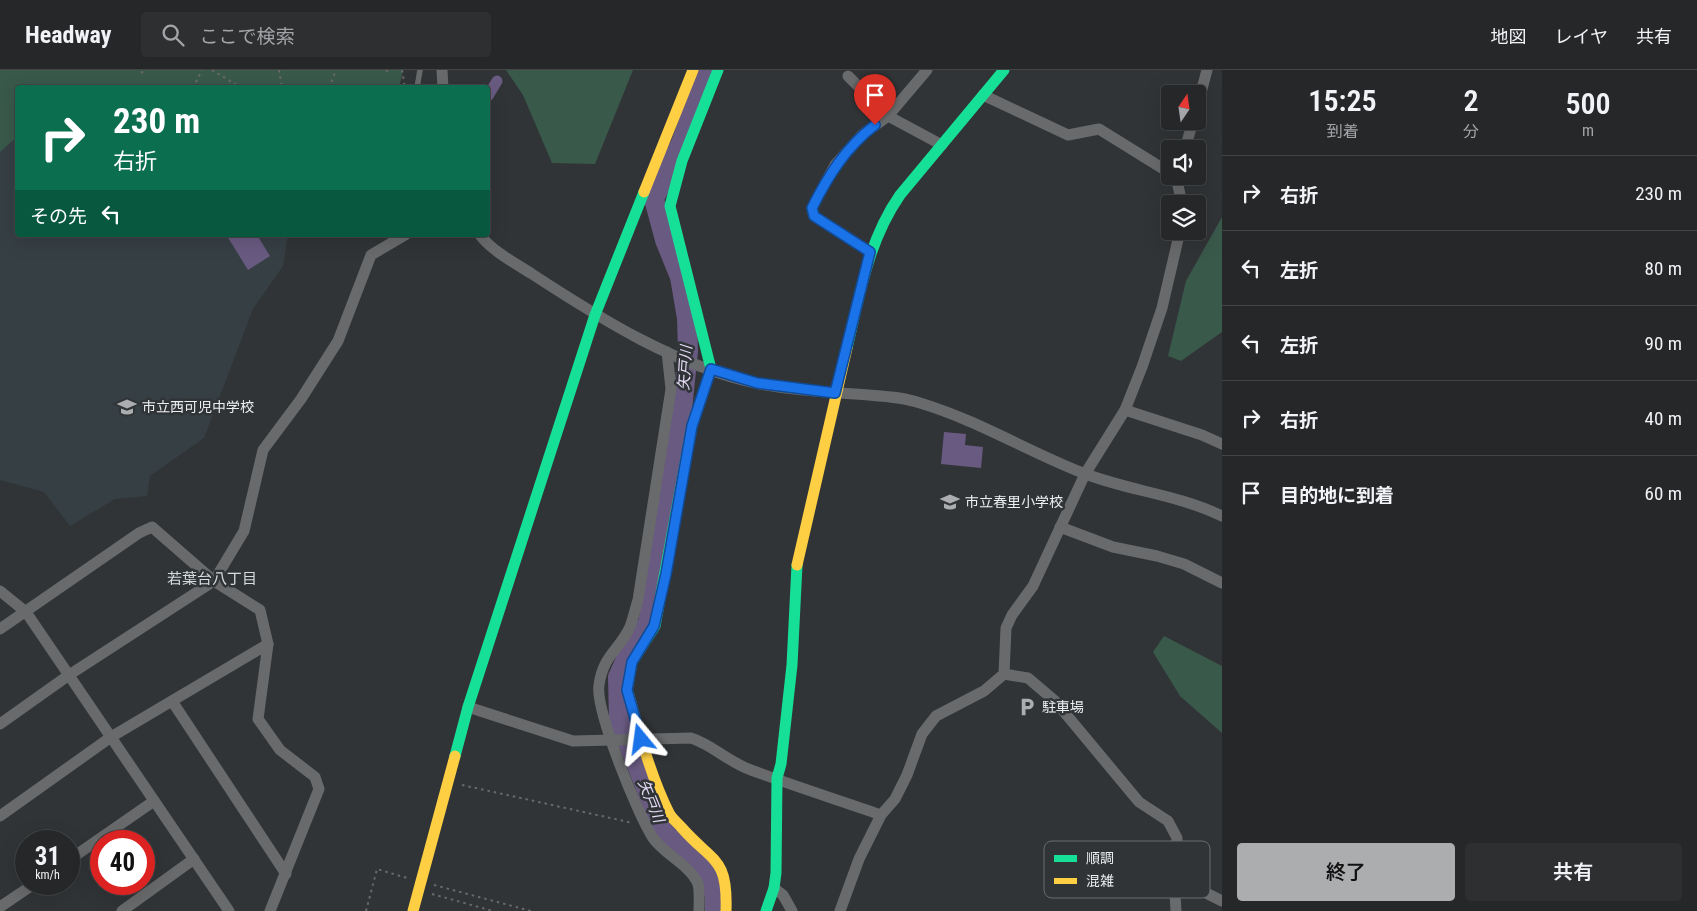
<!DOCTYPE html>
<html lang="ja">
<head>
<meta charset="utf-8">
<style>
	:root { --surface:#252728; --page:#2d2f30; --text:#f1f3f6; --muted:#a3a5a8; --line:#424445; --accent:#abadaf }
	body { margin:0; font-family:"Roboto Condensed","Noto Sans JP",sans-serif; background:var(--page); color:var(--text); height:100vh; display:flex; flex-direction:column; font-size:19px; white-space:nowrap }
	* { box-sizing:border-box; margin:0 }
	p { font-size:16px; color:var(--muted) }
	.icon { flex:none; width:28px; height:28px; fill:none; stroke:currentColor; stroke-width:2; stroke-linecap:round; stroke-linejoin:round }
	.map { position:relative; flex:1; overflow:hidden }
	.sheet { display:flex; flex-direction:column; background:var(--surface); width:475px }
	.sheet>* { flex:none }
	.banner { position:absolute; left:15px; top:15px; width:475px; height:152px; border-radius:5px; box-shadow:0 5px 20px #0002,0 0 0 1px var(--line); background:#0b6e4f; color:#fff; overflow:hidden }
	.needle { width:32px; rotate:13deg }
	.controls { position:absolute; left:1161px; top:15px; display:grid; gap:10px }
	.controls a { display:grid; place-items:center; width:45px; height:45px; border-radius:5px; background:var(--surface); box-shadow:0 5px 20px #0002,0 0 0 1px var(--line); font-size:25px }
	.speed { position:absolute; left:15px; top:760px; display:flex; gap:10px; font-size:25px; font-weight:700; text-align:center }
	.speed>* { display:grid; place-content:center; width:65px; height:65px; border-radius:50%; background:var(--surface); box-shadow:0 5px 20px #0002,0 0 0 1px var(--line); line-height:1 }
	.speed small { font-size:12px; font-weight:400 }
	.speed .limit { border:8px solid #d22; background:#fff; color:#111 }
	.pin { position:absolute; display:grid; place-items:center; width:42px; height:42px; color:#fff; margin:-51px -21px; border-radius:50% 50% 50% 0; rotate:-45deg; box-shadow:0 0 5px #0007 }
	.pin .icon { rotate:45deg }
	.me { position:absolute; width:55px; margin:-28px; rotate:344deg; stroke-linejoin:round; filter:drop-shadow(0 0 4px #0008) }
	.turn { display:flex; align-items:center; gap:18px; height:105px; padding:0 15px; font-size:22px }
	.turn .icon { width:65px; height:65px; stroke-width:2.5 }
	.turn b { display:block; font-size:35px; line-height:42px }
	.then { display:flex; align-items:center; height:48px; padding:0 15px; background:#0003; gap:10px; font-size:19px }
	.eta { display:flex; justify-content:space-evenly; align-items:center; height:85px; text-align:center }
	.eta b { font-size:30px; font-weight:600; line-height:35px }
	.action { display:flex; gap:10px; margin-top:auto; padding:10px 15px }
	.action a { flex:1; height:58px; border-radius:5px; background:var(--accent); color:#111; font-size:20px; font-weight:600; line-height:58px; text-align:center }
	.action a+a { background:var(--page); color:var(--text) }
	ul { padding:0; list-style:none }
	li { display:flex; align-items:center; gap:15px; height:75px; padding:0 15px; border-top:1px solid var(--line) }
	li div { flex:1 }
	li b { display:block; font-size:19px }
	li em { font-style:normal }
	header { display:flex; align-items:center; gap:30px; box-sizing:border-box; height:70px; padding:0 25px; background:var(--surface); border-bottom:1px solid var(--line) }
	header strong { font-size:24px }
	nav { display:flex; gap:28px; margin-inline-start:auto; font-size:18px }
	.search { width:350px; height:45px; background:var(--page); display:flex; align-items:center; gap:12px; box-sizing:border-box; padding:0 18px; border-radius:5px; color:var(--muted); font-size:19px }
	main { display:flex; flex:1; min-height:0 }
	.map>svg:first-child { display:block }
	.built { fill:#363f44 }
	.green { fill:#39594b }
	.water { fill:#695a81 }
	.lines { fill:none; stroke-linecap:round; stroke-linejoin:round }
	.canal { stroke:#695a81; stroke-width:11 }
	.river { stroke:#695a81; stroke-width:20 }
	.path { stroke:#686a6a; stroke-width:2; stroke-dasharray:2.5 4; stroke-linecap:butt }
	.lane { stroke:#686a6b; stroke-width:5.5 }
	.street { stroke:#686a6b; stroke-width:11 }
	.fast { stroke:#16e098; stroke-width:11 }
	.slow { stroke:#ffcf43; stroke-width:11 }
	.route-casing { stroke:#114b97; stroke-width:12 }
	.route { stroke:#1a73e8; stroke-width:9 }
	.labels { text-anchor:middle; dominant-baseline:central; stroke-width:5; stroke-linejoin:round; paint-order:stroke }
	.poi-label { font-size:14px; fill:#eceef0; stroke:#303437; text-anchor:start }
	.water-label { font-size:15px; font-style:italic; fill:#e5dbf7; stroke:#303437 }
	.neighbourhood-label { font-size:15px; fill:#d7dcdf; stroke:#303437 }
	.key { fill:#303437; stroke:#686c6e; stroke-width:1 }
	.key-label { font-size:14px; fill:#eceef0 }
</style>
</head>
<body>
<header>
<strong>Headway</strong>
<div class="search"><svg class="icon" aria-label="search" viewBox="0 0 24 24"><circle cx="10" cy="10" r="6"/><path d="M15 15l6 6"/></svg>ここで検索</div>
<nav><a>地図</a><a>レイヤ</a><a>共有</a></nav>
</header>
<main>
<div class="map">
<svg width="1222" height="841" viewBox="0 0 1222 841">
	<rect width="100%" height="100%" fill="#313436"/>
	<path class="built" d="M17,67L18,165H288L283,196L253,239L204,368L150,406L147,426L115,429L70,456L44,422L0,410V82Z"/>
	<g class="green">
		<path d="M0,0H403L399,18H18L17,67L0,82Z"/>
		<path d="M506,0H633L595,94L552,93L523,25Z"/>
		<path d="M1222,147V262L1181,291L1168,286L1186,211Z"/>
		<path d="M1164,566L1222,596V663L1180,626L1153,582Z"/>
	</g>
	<g class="water">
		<path d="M229,165H257L270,186L248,200L227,166Z"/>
		<path d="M944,362L966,364L965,375L983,377L981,398L941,394Z"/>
	</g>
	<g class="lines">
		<path class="canal" d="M488,26L497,11"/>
		<path class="river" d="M707,0L681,73L654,129L665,170L680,207L687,248L688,281L681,350L648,553L629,583L618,607L619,650L663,761L691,784L708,801L715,826V841"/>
		<g class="path">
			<path d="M212,0L242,18"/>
			<path d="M279,0L282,18"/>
			<path d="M386,0L389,3"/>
			<path d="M402,0L405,18"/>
			<path d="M141,3L145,0"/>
			<path d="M193,18L202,0"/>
			<path d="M329,18L336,0"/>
			<path d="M462,715L633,753"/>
			<path d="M434,815L531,841"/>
			<path d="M432,824L493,841"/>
			<path d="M366,841L377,799L407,808"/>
		</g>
		<path class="lane" d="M417,18L420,0"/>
		<g class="street">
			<path d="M442,0L443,18"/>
			<path d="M848,6L888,46L942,75"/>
			<path d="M983,25L1068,65L1099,59L1170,103"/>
			<path d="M1198,34L1207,0"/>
			<path d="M1185,79L1193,51"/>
			<path d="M1176,106L1182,134"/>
			<path d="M480,165C492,181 515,193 532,204C601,249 677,297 760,314C791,320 824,322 856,324C877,326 900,326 920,333C977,350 1029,382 1083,403C1129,421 1176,424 1222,446"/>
			<path d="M870,182L814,146L812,138L835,95L862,65L888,46L927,0"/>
			<path d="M667,282L671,319L638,530C635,539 633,550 629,559C618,581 603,586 599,615C595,640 638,745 653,768C665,785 690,795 698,814C700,822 699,833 699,841"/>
			<path d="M1125,340L1202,365L1222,374"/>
			<path d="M1060,457L1113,477L1157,486L1184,494L1222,513"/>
			<path d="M0,521L26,542L229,841"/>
			<path d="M0,559L139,463L152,457L214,511L260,540L268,574L258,649L280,680L315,707L319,719L270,841"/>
			<path d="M1004,604L1028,608L1055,631L1139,732L1168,751L1177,768L1174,807L1176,841"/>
			<path d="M172,631L286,804"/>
			<path d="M468,637L573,671L691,668C713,675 728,692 751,700C794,716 838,730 881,745"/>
			<path d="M0,654L69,605L214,511L244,461L263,380L301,329L338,271L371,185L405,165"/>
			<path d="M0,746L111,667L268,574"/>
			<path d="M69,790L154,731"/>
			<path d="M1174,807L1222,831"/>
			<path d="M774,818L783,825L792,841"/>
			<path d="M0,837L34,814"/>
			<path d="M122,841L194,789"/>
			<path d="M840,841L859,789L881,745L895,729L907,705L922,664L936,646L984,621L1004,604L1006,558L1012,545L1033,516L1085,404L1125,340L1142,297L1162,238L1180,161"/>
		</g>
		<g class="fast">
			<path d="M847,278C860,224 868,171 900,125L1004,0"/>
			<path d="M629,626L627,620L632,592L655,556L692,356L711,299L670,136L682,91L718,0"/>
			<path d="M455,686L468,637L595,245L644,122"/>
			<path d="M766,841L774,818L776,803L777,708L781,694L792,595L797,495"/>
		</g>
		<g class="slow">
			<path d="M644,122L693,0"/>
			<path d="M797,495L847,278"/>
			<path d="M629,626C640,665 651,707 669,743C672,749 678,753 682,758C713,793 728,787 726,841"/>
			<path d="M413,841L455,686"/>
		</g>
	</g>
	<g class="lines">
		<g class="route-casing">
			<path id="route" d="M641,669L627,620L632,592L654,556L666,504L692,356L711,299L757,313L835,323L870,182L814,146L812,138C828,106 846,77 875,55"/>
		</g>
		<use href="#route" class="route"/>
	</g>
	<defs>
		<g id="school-bare" transform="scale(1.5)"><path d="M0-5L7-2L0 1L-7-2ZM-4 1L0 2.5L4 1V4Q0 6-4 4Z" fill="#abadaf" stroke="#303437" stroke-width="2.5" paint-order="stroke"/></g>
		<g id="parking-bare" transform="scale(1.5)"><path d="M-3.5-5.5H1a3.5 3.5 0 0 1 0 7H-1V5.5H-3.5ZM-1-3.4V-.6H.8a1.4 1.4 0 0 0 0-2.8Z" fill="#abadaf" stroke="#303437" stroke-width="2.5" paint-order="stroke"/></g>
	</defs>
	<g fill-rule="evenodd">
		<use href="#school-bare" x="127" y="337"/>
		<use href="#school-bare" x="950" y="432"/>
		<use href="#parking-bare" x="1027" y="637"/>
	</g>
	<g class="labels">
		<g class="poi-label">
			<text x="142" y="337">市立西可児中学校</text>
			<text x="965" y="432">市立春里小学校</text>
			<text x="1042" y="637">駐車場</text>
		</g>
		<g class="water-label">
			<text transform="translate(685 298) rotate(-86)">矢戸川</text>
			<text transform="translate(651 731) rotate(68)">矢戸川</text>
		</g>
		<g class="neighbourhood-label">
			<text x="212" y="509">若葉台八丁目</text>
		</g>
	</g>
	<rect x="1044" y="771" width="166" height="57" rx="8" class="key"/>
	<rect x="1054" y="785" width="23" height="7" fill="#16e098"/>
	<rect x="1054" y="808" width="23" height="6" fill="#ffcf43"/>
	<g class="key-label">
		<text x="1086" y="793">順調</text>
		<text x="1086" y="816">混雑</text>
	</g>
</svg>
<div class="controls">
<a><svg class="needle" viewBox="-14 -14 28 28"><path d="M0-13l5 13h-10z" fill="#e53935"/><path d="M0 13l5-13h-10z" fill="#a3a5a8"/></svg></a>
<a><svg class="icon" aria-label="sound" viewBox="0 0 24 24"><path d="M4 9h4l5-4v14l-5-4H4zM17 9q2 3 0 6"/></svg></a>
<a><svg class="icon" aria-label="layers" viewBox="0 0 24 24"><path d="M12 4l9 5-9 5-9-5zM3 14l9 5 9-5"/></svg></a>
</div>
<div class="speed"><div>31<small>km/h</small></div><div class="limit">40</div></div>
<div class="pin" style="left:875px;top:55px;background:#d93025"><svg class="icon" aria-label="arrive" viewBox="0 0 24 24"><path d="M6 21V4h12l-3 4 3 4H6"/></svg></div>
<svg class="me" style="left:641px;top:669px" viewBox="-20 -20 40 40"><path d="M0-17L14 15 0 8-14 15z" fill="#1a73e8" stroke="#fff" stroke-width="4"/></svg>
<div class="banner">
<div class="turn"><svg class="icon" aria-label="right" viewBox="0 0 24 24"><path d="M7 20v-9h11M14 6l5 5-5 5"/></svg><div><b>230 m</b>右折</div></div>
<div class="then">その先<svg class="icon" aria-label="left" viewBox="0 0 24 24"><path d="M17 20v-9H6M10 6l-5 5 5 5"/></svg></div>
</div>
</div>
<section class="sheet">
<div class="eta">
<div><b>15:25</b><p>到着</p></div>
<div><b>2</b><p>分</p></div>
<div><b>500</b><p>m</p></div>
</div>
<ul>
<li><svg class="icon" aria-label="right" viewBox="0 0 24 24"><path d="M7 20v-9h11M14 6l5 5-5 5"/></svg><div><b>右折</b></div><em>230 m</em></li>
<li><svg class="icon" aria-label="left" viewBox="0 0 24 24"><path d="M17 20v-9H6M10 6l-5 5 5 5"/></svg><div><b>左折</b></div><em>80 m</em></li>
<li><svg class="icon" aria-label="left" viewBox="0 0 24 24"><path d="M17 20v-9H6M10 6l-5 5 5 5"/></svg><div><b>左折</b></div><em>90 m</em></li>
<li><svg class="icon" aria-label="right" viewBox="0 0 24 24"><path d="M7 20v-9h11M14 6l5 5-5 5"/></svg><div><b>右折</b></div><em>40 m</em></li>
<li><svg class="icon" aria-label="arrive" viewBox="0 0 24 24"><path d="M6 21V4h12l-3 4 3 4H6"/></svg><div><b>目的地に到着</b></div><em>60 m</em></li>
</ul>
<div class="action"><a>終了</a><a>共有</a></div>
</section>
</main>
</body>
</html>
